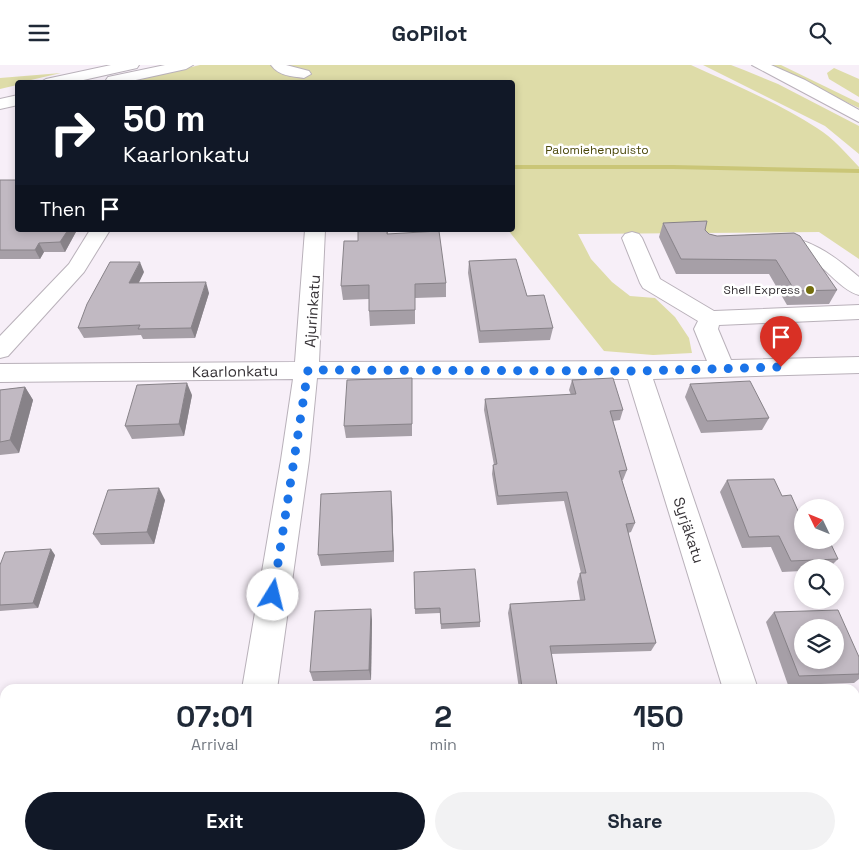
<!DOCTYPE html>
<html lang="en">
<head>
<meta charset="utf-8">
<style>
	:root { --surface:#fff; --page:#f2f2f3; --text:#1f2937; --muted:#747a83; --accent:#111827 }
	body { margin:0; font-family:"Space Grotesk",sans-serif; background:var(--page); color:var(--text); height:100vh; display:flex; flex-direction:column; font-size:19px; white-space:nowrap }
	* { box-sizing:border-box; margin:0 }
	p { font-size:16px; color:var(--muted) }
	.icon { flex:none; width:28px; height:28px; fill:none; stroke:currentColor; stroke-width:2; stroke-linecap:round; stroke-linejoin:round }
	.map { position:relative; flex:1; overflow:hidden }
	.drawer { position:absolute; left:0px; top:619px; width:860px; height:176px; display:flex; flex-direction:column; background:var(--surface); border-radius:15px 15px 0 0; box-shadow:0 2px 8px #0003 }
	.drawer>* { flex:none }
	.banner { position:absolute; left:15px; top:15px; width:500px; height:152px; border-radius:5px; box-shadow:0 2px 8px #0003; background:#111827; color:#fff; overflow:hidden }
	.needle { width:32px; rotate:313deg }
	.controls { position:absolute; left:794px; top:434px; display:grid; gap:10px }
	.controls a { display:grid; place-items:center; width:50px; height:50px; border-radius:50%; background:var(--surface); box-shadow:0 2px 8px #0003; font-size:25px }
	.pin { position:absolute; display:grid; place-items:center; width:42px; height:42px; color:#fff; margin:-51px -21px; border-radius:50% 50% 50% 0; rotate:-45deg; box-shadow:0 0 5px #0007 }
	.pin .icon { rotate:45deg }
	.me { position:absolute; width:55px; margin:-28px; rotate:9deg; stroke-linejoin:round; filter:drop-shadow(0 0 4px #0008) }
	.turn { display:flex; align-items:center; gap:18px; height:105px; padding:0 25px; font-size:22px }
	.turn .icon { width:65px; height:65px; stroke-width:2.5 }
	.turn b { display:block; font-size:35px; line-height:42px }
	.then { display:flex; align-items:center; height:48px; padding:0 25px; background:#0003; gap:10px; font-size:19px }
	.eta { display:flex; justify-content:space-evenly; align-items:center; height:85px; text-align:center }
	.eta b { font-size:30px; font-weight:600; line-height:35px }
	.action { display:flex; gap:10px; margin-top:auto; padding:10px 25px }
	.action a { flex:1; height:58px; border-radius:30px; background:var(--accent); color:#fff; font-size:20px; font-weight:600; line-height:58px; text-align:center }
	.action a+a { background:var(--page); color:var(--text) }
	header { display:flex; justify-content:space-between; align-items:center; height:65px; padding:0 25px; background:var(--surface); font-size:22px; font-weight:600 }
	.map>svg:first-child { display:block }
	.green { fill:#dedca8 }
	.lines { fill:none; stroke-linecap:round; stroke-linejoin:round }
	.stream { fill:#cac677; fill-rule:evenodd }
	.minor-casing { stroke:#b9b1ba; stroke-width:2 }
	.minor { fill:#fff; fill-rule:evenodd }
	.wall { fill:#a69fa7 }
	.shaded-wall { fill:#878288 }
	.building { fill:#c1b9c2; stroke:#878288; fill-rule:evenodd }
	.route { stroke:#1a73e8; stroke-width:9; stroke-dasharray:0 16.2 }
	.poi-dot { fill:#746e0d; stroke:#fff; stroke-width:2 }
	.labels { text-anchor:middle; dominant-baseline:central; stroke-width:5; stroke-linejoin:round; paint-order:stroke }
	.far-park-label { font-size:12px; fill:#4c490b; stroke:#fff }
	.far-poi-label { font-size:12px; fill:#383438; stroke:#fff; text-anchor:end }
	.street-label { font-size:15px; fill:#383438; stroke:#fff }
</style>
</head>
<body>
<header><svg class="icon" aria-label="menu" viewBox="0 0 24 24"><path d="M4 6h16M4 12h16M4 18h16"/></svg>GoPilot<svg class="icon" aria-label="search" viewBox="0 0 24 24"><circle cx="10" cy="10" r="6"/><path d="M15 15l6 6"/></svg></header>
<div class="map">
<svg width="859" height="794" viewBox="0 0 859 794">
	<rect width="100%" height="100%" fill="#f7eff8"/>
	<g class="green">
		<path d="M200,0H691C733,19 778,38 817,63C833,73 846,88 859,102V194L819,167L578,169L591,194L612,217L630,231L655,233L675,252L689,273L692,288L653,290L604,286L508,165H512V18H123Z"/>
		<path d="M703,0H731L744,5L778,19L859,61V89L825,61Z"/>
		<path d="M766,0H781L859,38V43Z"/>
		<path d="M834,3L859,14V32L829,14L827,8Z"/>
		<path d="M61,8L18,18L17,20L0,24V13Z"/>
	</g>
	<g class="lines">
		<path class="stream" d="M512,100H673L859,104V108L673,104H512Z"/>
		<g class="minor-casing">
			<g id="minor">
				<path d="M111,0H139L137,3L70,18H39L46,14Z"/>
				<path d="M165,0H193L186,4L122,18H107L106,15L108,12Z"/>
				<path d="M271,0H286L309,6L311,9L304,13C291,11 279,11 271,0Z"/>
				<path d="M752,0H771L805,15L859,45V57Z"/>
				<path d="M18,30V40L0,44V34Z"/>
				<path d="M90,165H110L84,207L8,291L0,293V271L69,199Z"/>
				<path d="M305,165H325L319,297L707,296L694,264L698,256L643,223L640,218L622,173L625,169L632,167L639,169L642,173L660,214L714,246L859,240V254L719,260L718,264L731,295L859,292V308L653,314L758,624H723L628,314L317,313L309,395L277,624H242L281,395L293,314L0,317V299L295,297Z"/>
				<path d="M773,170C809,172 832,189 859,212V230C841,225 827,204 811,194C796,184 783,184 766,180L763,176L766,172Z"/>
				<rect x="213" y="790" width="40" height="4"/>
				<path d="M775,790H816L817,794H776Z"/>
			</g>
		</g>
		<use href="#minor" class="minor"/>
	</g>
	<g class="wall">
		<path d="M0,115L18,165H77L65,187H44L40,194H0Z"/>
		<path d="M663,158L705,165L709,169L717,171L794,168L837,225L829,239L787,240L769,209H676L659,172Z"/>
		<path d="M358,165H388V169L446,218V232L415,233V259L370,261L369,246V234L343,235L341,221L358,176Z"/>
		<path d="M469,196L527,231L553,263L550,275L479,278L468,208Z"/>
		<path d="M144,207L138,218L209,228L195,273L143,274L141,270L84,273L78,263Z"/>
		<path d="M412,313V371L346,373L344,361Z"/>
		<path d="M572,315L623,345L620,355L613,356L627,405L623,415H622L635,458L631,467L628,468L656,578L651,586L551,589L557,620L555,624H519L508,548L510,539L580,535L577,517L580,508H581L564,436L497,440L492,409L493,400H494L484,345L485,334L571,330L569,325Z"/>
		<path d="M690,319L769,353L762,365L701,368L685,332Z"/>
		<path d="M25,322L33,335L19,388L0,390V325Z"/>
		<path d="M192,330L184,371L132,374L125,361Z"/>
		<path d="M727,415L802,475L838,494L830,502H802V506L782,507L771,482L742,483L720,427Z"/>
		<path d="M165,435L154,479L101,480L93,469Z"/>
		<path d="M392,438L394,497L321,501L318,490Z"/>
		<path d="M55,490L38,543L0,546V500Z"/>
		<path d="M414,507L480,557V562L441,564L440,548L415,549Z"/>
		<path d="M774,547L859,592V614L854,618L788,620L766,557Z"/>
		<path d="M372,555L371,615L313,616L310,607Z"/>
		<rect x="0" y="715" width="5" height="69"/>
		<path d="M855,723H859V794H857L855,788Z"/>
	</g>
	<g class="shaded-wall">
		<path d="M68,165H77L65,187L60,177Z"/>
		<path d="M39,178L44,187L40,194L35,185Z"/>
		<path d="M140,197L144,207L134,228L129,218Z"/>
		<path d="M206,217L209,228L195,273L191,263Z"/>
		<path d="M187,318L192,330L184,371L179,359Z"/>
		<path d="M25,322L33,335L19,388L10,375Z"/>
		<path d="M159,423L165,435L154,479L147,467Z"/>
		<path d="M391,426L392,438L394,497L393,486Z"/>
		<path d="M51,484L55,490L38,543L33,538Z"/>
		<path d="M371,544L372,555L371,615L369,605Z"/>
		<path d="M194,790H200V794H193Z"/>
	</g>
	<g class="building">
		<path d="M0,115H18V165H68L60,177L39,178L35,185H0Z"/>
		<path d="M707,156L705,165L709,169L717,171L794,168L800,171L837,225L795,226L776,195L681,194L663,158Z"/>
		<path d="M358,165H387V169L439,166L446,218L415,219V245L369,246V220L341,221L344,176H358Z"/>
		<path d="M516,194L527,231L544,230L553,263L480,266L469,196Z"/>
		<path d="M110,197H140L129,218L206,217L191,263L138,264L140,260L78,263L87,239Z"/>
		<path d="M412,313V359L344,361L347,315Z"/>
		<path d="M613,313L623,345L610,346L627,405L619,406L635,458L626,459L656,578L550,581L557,620L522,622L510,539L585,535L580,508H586L567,427L498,431L493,400L497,399L485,334L576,329L572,315Z"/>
		<path d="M750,316L769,353L707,356L690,319Z"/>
		<path d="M187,318L179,359L125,361L137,320Z"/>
		<path d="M25,322L10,375L0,377V325Z"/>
		<path d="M774,414L782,431L791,430L802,455V475H829L838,494L791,496L779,471L749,472L727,415Z"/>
		<path d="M159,423L147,467L93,469L108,425Z"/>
		<path d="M391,426L393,486L318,490L321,429Z"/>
		<path d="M51,484L33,538L0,540V500L5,487Z"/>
		<path d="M475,504L480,557L441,559L440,543L415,544L414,507Z"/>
		<path d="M371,544L369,605L310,607L315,546Z"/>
		<path d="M838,545L859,592V609L799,611L774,547ZM802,562H835V595H802Z"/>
		<rect x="0" y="715" width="5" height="65"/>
		<path d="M855,723H859V757L855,747Z"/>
		<path d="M109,790H194L193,794H108Z"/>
		<path d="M290,790H430L431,794H290Z"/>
	</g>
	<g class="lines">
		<path class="route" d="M273,530L308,305L638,306L781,302"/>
	</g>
	<circle class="poi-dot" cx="810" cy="225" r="5"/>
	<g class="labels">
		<g class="far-park-label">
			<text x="597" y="85">Palomiehenpuisto</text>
		</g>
		<g class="far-poi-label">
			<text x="800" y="225">Shell Express</text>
		</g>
		<g class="street-label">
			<text transform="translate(312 246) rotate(-86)">Ajurinkatu</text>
			<text transform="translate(235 306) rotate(-1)">Kaarlonkatu</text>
			<text transform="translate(689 465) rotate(72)">Syrjäkatu</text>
		</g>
	</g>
</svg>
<div class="controls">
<a><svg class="needle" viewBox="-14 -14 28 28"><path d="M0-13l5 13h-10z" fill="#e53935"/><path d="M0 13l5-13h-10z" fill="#747a83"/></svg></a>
<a><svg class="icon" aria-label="search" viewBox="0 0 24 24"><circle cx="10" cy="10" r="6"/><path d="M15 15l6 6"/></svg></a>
<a><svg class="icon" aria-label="layers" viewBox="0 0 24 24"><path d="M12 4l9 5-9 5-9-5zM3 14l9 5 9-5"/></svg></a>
</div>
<div class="pin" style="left:781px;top:302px;background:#d93025"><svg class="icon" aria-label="arrive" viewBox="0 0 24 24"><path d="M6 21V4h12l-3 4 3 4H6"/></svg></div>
<svg class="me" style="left:273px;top:530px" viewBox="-20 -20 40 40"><circle r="19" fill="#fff"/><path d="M0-13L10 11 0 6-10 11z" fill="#1a73e8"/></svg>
<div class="banner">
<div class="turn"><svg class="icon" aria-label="right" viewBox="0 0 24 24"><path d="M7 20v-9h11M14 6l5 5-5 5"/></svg><div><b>50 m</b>Kaarlonkatu</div></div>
<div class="then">Then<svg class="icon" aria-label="arrive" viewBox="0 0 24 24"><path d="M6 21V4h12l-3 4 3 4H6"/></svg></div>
</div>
<section class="drawer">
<div class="eta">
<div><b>07:01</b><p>Arrival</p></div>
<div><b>2</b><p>min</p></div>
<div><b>150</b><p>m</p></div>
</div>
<div class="action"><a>Exit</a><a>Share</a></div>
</section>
</div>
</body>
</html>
